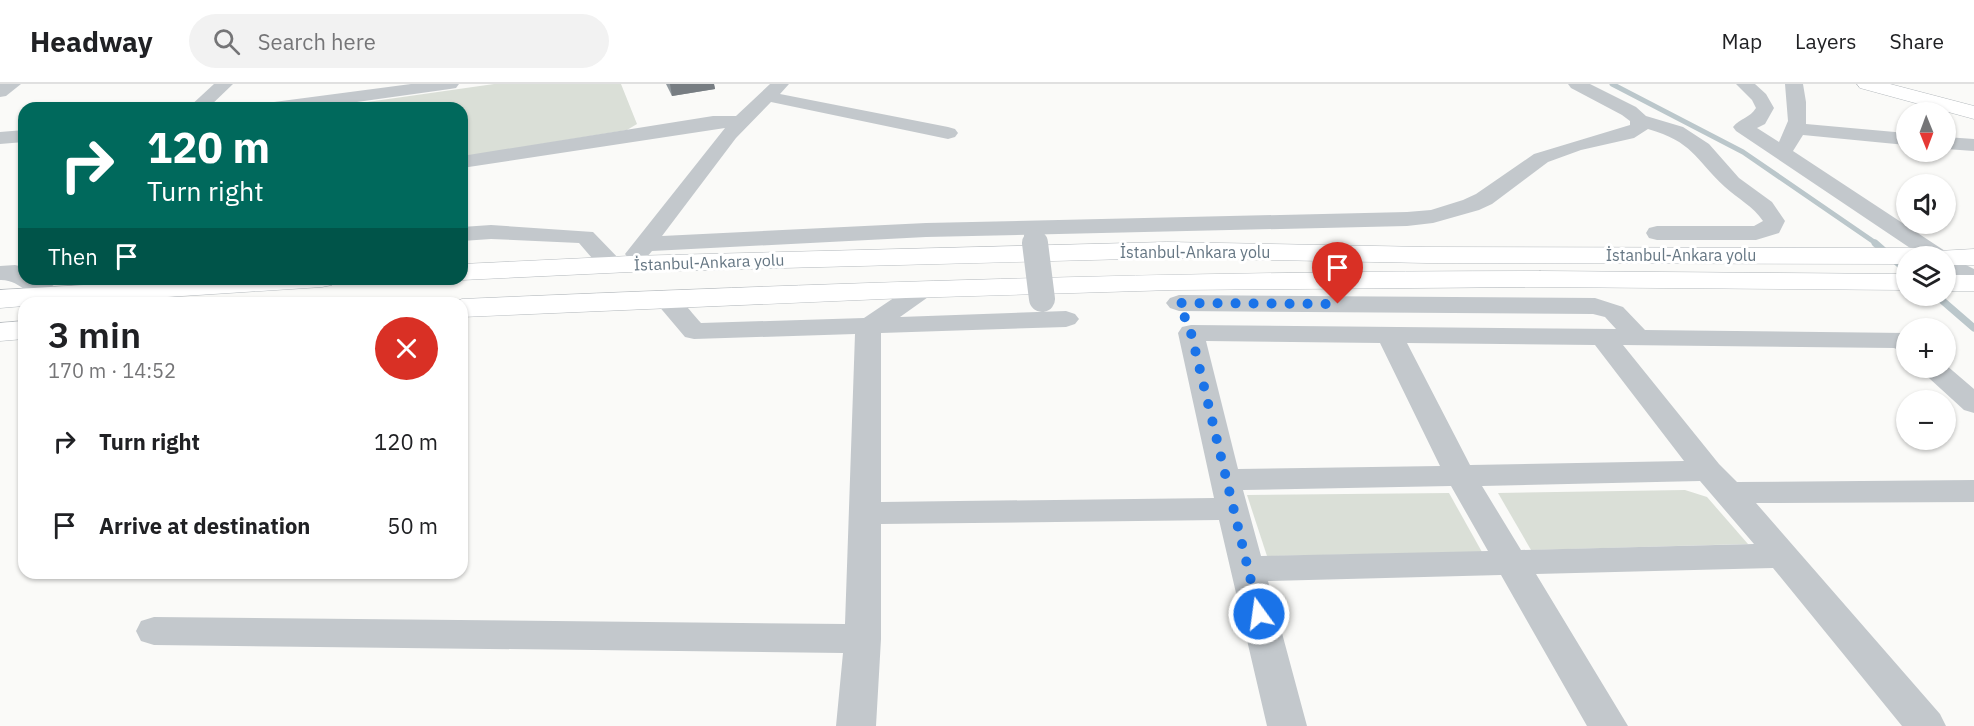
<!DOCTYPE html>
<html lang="en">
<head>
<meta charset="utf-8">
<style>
	:root { --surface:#fff; --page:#f2f2f2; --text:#202124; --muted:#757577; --line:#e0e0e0 }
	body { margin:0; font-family:"IBM Plex Sans",sans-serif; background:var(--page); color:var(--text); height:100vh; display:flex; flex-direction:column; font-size:22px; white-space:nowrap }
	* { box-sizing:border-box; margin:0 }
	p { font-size:20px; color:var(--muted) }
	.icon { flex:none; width:33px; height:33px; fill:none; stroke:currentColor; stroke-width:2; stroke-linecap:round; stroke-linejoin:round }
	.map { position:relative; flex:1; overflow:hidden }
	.side { position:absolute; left:18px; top:213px; width:450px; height:282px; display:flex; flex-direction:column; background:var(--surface); border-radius:18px; box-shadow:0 2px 4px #0004 }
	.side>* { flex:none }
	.banner { position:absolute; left:18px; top:18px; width:450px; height:183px; border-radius:18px; box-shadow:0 2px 4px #0004; background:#00695c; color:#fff; overflow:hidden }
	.needle { width:39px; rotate:179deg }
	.buttons { position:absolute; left:1896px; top:18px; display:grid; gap:12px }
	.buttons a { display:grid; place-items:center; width:60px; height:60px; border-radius:50%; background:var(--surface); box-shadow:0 2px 4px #0004; font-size:30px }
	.pin { position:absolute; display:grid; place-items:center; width:51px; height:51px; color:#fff; margin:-62px -26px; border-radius:50% 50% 50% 0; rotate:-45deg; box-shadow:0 0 6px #0007 }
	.pin .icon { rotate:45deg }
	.me { position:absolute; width:66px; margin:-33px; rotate:346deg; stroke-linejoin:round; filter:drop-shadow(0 0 4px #0008) }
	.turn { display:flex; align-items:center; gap:21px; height:126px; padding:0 30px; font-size:27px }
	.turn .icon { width:78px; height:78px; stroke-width:2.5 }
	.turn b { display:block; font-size:42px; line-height:51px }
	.then { display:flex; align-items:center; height:57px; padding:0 30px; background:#0003; gap:12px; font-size:22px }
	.round { display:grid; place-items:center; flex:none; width:63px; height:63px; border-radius:32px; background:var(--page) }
	.summary { display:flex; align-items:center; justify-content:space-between; height:102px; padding:0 30px }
	h1 { font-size:36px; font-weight:600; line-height:45px }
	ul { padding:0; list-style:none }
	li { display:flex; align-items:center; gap:18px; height:84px; padding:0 30px }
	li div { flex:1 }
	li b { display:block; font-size:22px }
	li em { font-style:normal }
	header { display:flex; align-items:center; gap:36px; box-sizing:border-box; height:84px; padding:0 30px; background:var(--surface); border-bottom:2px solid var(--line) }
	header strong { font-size:28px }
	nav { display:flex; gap:33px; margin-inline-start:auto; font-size:21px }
	.search { width:420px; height:54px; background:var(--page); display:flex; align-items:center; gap:15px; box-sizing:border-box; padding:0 21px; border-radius:33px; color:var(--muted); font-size:22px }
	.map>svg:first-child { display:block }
	.green { fill:#dadfd7 }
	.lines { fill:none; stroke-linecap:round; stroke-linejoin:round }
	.stream-far1 { stroke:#bbc7cb; stroke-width:5 }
	.stream { stroke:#bbc7cb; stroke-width:7 }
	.major-casing { stroke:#b5babe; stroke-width:1 }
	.highway-casing { stroke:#b4b9bd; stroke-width:1 }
	.minor { fill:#c3c8cc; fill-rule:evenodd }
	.major { fill:#fff; fill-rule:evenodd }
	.highway { fill:#fff; fill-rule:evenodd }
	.minor-bridge-far1 { stroke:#c3c8cc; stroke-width:20 }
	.minor-bridge { stroke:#c3c8cc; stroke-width:26 }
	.wall { fill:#929a9f }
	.shaded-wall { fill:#777d82 }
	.route { stroke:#1a73e8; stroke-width:10; stroke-dasharray:0 18 }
	.labels { text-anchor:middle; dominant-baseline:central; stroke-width:6; stroke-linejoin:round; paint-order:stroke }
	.street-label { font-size:16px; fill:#657683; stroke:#fff }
</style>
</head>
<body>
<header>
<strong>Headway</strong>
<div class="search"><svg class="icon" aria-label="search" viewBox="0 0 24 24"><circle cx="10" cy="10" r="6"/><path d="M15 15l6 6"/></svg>Search here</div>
<nav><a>Map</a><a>Layers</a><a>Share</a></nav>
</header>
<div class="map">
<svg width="1974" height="642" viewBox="0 0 1974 642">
	<rect width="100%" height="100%" fill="#fafaf8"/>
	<g class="green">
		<path d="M494,0H621L637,40L627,46L462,73V24H325Z"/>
		<path d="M1685,406L1707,413L1748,460L1531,466L1498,409Z"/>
		<path d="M1449,409L1482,468L1267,472L1247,411Z"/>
	</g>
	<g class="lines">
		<path class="stream-far1" d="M1612,0L1743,68L1877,160"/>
		<g class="stream">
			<path d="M1875,159L1906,186"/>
			<path d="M1937,212L1974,244"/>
		</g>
		<g class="major-casing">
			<path id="major" d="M1857,0H1890L1974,22V35L1860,4Z"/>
		</g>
		<g class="highway-casing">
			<g id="highway">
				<path d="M1167,158L1427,163L1928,164L1938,167L1974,165V181H1946V172H1906V180L1427,179L1167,174L630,188L462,196L457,195H462V180L630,172Z"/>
				<path d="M1540,187L1906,190V206L1540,203L1173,206L906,214L462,233V219H451L462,215C821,199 1180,187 1540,187Z"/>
				<rect x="1946" y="191" width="28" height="16"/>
				<path d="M185,195H336L332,201L322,203L74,219H24V222L0,224V206Z"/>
				<path d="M24,237V255L0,257V239Z"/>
			</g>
		</g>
		<g class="minor">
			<path d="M0,0H21L6,12L0,13Z"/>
			<path d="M214,0H233L208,24H188Z"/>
			<path d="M411,0H459L456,4L450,5L314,24H265L268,20L274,18Z"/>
			<path d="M770,0H789L780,10L948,43L955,45L958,49L955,53L948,55L771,18L736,54L662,152L926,139L1407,128L1431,126L1463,116L1476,110L1534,70L1630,41V37L1622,31L1571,4L1568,0H1590L1636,23L1646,32L1683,43L1709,60L1739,94L1772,118L1785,137L1779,149L1756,156H1657L1649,154L1646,149L1649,144L1657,142H1754L1763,137C1753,122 1738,115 1725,103C1694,74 1693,58 1648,45L1634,54L1581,66L1548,78L1492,120L1479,126L1433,139L1407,142L926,153L652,167C645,176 640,178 629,175L625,170L725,44L462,84V72L713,32H736Z"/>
			<path d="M1736,0H1755L1766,10L1774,24L1765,40L1757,44L1779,58L1788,37L1785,0H1803L1806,18V40L1906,49V61L1803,51L1793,67L1945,167L1948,172L1974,185V203L1965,201L1946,188V172H1922L1736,47L1733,43C1740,34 1750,34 1756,24L1752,16Z"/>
			<path d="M24,46V58L0,60V48Z"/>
			<path d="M1946,53L1974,55V67L1946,65Z"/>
			<path d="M491,141L593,148L624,180L620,185C601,190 591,172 579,159L491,155L462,157V143Z"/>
			<path d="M15,181L24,183V195C40,195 53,197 62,211L59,216C33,223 24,195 0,196V182Z"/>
			<path d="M922,199L931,201L934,206L931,211L900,233L1066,227L1075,230L1079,235L1075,240L1066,243L881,249V418L1214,414L1178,249L1182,243L1191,241L1616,245L1605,233L1593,230L1179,227L1170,224L1166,219L1170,214L1179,211L1595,214L1623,223L1645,246L1906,249V269L1894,264L1623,261L1719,380L1737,398L1974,396V418L1756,419L1940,630L1946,642H1902L1773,484L1536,490L1628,642H1587L1501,491L1268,497L1307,642H1267L1219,436L881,440V555L876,642H836L843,569L154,561L141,557L136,547L141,537L154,533L845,540L855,250L694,255L685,253L652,214L655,209C676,204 688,225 701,239L864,234L913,201ZM1206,257L1380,259L1440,382L1238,385ZM1407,259L1595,261L1684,377L1470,381ZM1700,397L1754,460L1521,466L1482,402ZM1451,402L1488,467L1261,472L1243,406Z"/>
			<path d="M1946,281L1974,305V329L1964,326L1918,284H1946Z"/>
		</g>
		<use href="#major" class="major"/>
		<use href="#highway" class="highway"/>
		<path class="minor-bridge-far1" d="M1034,153L1035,160"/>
		<path class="minor-bridge" d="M1035,159L1042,215"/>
	</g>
	<path class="wall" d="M666,0H714L715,5L672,12Z"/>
	<path class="shaded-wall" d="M670,0H714L715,5L672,12Z"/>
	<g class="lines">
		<path class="route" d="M1259,530L1191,249L1179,219L1338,220"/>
	</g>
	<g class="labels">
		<g class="street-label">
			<text x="1195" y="168">İstanbul-Ankara yolu</text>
			<text x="1681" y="171">İstanbul-Ankara yolu</text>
			<text transform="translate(709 178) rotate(-2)">İstanbul-Ankara yolu</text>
		</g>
	</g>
</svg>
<div class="buttons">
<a><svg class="needle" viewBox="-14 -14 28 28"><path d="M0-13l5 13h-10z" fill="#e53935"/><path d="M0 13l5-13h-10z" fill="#757577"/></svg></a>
<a><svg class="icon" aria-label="sound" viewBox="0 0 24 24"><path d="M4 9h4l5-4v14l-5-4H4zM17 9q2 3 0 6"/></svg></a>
<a><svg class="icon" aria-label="layers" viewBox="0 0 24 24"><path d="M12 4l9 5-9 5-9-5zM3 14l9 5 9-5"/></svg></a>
<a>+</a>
<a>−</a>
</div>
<div class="pin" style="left:1338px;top:220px;background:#d93025"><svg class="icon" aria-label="arrive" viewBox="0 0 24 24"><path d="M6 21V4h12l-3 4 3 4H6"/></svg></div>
<svg class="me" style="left:1259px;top:530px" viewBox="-20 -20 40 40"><circle r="17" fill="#1a73e8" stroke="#fff" stroke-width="3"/><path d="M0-11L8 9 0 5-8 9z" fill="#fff"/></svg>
<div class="banner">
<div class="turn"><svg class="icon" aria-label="right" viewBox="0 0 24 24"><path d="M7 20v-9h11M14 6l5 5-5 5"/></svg><div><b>120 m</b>Turn right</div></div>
<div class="then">Then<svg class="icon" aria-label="arrive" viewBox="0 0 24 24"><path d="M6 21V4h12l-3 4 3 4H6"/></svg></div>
</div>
<section class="side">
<div class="summary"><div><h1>3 min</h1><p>170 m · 14:52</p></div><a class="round" style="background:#d93025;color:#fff"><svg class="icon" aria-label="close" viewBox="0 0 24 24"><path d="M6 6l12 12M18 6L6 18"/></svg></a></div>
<ul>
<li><svg class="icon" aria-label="right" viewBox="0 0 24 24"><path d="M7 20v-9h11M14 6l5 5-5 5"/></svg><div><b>Turn right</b></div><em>120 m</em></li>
<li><svg class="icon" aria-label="arrive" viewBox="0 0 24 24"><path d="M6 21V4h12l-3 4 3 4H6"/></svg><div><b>Arrive at destination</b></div><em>50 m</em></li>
</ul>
</section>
</div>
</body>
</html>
